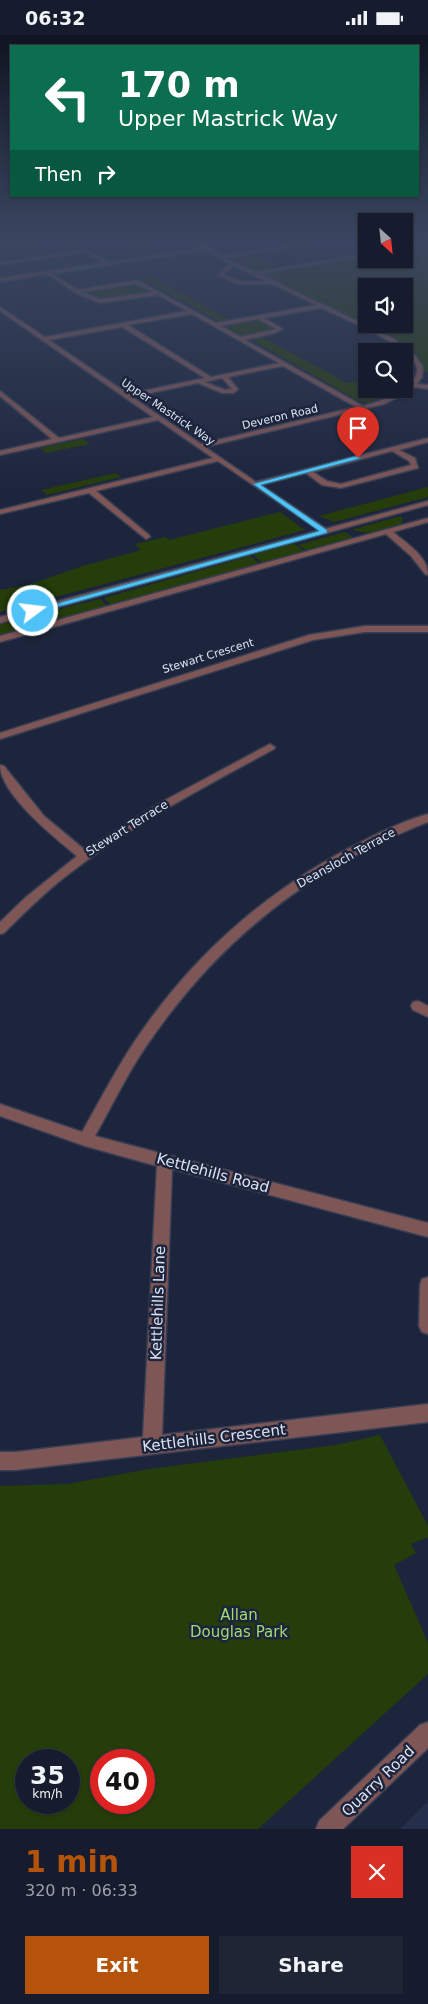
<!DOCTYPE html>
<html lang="en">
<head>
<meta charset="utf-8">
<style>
	:root { --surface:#161c2d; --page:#1f2535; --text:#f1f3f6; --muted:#9ea1aa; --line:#353a49; --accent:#b45309 }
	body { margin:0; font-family:"DejaVu Sans",sans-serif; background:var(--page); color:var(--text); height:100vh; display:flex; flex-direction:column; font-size:19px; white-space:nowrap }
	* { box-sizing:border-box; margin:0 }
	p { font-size:16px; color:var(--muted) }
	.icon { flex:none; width:28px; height:28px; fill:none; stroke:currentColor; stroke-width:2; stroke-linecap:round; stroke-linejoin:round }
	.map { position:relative; height:1794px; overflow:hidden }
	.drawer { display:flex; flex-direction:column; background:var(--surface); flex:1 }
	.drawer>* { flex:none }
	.guide { position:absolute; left:10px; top:10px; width:409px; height:152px; border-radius:0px; box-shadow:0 1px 4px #0004,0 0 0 1px var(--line); background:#0b6e4f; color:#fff; overflow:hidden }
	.needle { width:32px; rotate:153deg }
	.tools { position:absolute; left:358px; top:178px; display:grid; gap:10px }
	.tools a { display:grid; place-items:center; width:55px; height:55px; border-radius:0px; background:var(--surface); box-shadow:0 1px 4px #0004,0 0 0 1px var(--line); font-size:25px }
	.speed { position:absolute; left:15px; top:1714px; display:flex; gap:10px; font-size:25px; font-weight:700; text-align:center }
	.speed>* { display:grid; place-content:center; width:65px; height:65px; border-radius:50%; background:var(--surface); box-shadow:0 1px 4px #0004,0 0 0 1px var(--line); line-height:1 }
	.speed small { font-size:12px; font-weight:400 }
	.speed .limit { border:8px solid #d22; background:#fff; color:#111 }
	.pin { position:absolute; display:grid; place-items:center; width:42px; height:42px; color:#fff; margin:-51px -21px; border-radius:50% 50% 50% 0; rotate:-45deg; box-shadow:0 0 5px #0007 }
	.pin .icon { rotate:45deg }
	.me { position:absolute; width:55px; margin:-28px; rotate:75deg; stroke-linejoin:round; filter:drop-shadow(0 0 4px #0008) }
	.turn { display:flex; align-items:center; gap:18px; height:105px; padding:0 25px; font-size:22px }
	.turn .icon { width:65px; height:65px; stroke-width:2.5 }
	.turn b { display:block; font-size:35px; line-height:42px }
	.then { display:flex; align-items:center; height:48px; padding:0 25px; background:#0003; gap:10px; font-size:19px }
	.round { display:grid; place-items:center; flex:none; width:52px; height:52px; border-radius:0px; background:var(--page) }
	.head { display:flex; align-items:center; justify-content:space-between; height:85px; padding:0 25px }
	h1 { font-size:30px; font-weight:700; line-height:38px; color:var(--accent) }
	.button { display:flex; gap:10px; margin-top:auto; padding:10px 25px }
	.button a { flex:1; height:58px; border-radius:0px; background:var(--accent); color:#fff; font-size:20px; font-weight:700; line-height:58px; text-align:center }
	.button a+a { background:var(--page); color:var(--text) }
	.status { display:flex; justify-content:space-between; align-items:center; height:35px; padding:0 25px; background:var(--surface); direction:ltr }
	.status svg { height:14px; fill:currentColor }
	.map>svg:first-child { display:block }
	.built { fill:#242f4b }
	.green { fill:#253d0a; fill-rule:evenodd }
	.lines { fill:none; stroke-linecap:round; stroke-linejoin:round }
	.minor-casing { stroke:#383f55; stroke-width:3 }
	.tertiary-casing { stroke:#383f55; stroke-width:3 }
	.minor { fill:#7f5656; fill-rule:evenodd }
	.tertiary { fill:#7f5656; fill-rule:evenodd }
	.route { fill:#4fc3f7; stroke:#337fa1 }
	.labels { text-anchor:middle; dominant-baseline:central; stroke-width:5; stroke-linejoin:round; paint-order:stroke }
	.far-street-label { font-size:11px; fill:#dce2f2; stroke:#1d253c }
	.street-label { font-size:12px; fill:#dce2f2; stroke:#1d253c }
	.near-street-label { font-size:15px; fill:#dce2f2; stroke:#1d253c }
	.near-park-label { font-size:15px; fill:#a1da6f; stroke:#1d253c }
</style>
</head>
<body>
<div class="status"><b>06:32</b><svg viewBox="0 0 49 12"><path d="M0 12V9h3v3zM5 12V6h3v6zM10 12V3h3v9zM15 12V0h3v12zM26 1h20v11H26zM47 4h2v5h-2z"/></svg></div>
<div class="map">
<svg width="428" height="1794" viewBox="0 0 428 1794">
	<rect width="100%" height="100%" fill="#1d253c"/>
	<path class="built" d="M428,1766V1794H400Z"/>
	<g class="green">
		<path d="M1,205H29L19,206L29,207L38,211L18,215L0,213L1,206H18Z"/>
		<path d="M428,210V337H424L418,320L407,312L261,240L366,221V224H404V214ZM366,251H404V289H366Z"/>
		<path d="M254,220L280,233L254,236L230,224Z"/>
		<path d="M154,243L231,285L220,287L148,247L139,245Z"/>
		<path d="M137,249L153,257L103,265L88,258L90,256Z"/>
		<path d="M258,285L275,294L242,301L226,292Z"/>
		<path d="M262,302L347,348L366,345V354H398L369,368L359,366L250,304Z"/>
		<path d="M83,404L90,409L46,418L40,413Z"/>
		<path d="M116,438L121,442L47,460L41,455Z"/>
		<path d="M428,452V462L334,487L319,481Z"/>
		<path d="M280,477L305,495L0,577V555L28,550L83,531L141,515L135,509L165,502L169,505Z"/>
		<path d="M397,482H402V489L369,498L351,495Z"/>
		<path d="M345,497L354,503L306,515L298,510Z"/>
		<path d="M293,508L304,516L263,528L253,520Z"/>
		<path d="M250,521L260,529L111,570L104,563Z"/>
		<path d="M100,564L107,571L0,600V589Z"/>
		<path d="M380,1400L428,1491V1502L411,1509L416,1518L394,1530L428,1608V1639L258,1794H0V1451L67,1449L149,1434L336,1410ZM26,1725H69V1768H26ZM101,1725H144V1768H101Z"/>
	</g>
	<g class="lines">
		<g class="minor-casing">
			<g id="minor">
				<path d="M168,205H176L131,212L129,211Z"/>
				<path d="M192,205C203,204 213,215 222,220L327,205H335L225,223L255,237L366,219V221L260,239L394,304L415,320L423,332L422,342L417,349L428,350V354L414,352L403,360L384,369L205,412L256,447L428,403V407L399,415L415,423L418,433L341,453L322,450L306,438L261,450L328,495L329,497L325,499L218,426L96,456L149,500L150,502L146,504L89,458L0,479V475L213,423L158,385L0,420V416L52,404L0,361V356L59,403L153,382L0,276V272L45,302L187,276L158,260L100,268L78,259L47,239L0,247V243L104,228L85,217L0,230V228L81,215L67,208L69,206L110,227L203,213ZM207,215L230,229L218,240L237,249H272L316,270L216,288L137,245L78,255L52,239ZM234,231L268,247L238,246L223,239ZM136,249L153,257L100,264L82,257ZM321,273C344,284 406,308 416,330C420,340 412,348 405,353C392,362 378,367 363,371L245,305L275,298L283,294L264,283ZM192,279L279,328L211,342L128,290ZM258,284L276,294L241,302L221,291ZM122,292L205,343L128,359L49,305ZM283,331L356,372L201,409L132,362L198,348L222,358H234L238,354L228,342ZM222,343L232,354L225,355L205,347ZM392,416L409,426L411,430L341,449L327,446L313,437Z"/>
				<path d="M428,208V210L404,214V212Z"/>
				<path d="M428,483V487L393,497C406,508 428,521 428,540L425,539L411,521L386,499L0,607V601Z"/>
				<path d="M365,591H428V597H365L313,605L0,704V698L309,600Z"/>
				<path d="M270,709L275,712L274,714C202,753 130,791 66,841C44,858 24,878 4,898L0,899V887L25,863L77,821C55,803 0,759 0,730L4,731L44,781L85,815L158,769Z"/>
				<path d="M428,779V787C315,831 224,900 154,1000C131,1031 114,1067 95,1101L428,1188V1202L172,1134L162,1400L428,1369V1387L16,1435H0V1417H16L143,1402L157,1131L85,1111L0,1081V1069L82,1097C102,1062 120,1026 144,993C200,913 277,848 365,805C385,795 406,785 428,779Z"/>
				<path d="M418,966L428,971V982L413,975L411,971L413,967Z"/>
				<path d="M428,1242V1299L422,1297L419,1291L420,1250L422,1244Z"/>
			</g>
		</g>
		<g class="tertiary-casing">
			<g id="tertiary">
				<path d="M428,466V470L0,588V582Z"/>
				<path d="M428,1687V1713L343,1794H316L319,1786L420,1690Z"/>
			</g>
		</g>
		<use href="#minor" class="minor"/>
		<use href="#tertiary" class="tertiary"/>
	</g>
	<linearGradient id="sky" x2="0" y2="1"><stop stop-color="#101421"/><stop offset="0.45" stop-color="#3a4661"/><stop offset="1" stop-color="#3a4661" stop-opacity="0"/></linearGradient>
	<rect width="428" height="456" fill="url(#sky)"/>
	<path class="route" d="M356,421L362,423L261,450L327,495V498L36,578L29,576L319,496L253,449Z"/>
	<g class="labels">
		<g class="far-street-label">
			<text transform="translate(168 377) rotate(34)">Upper Mastrick Way</text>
			<text transform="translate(280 382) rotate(-13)">Deveron Road</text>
			<text transform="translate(208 621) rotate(-17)">Stewart Crescent</text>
		</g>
		<g class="street-label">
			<text transform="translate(127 793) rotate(-32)">Stewart Terrace</text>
			<text transform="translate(346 823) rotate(-29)">Deansloch Terrace</text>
		</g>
		<g class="near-street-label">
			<text transform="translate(213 1138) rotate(15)">Kettlehills Road</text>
			<text transform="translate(158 1268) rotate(-88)">Kettlehills Lane</text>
			<text transform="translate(214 1403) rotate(-7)">Kettlehills Crescent</text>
			<text transform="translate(378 1746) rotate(-44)">Quarry Road</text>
		</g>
		<g class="near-park-label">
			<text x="239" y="1580">Allan<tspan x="239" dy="17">Douglas Park</tspan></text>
		</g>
	</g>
</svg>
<div class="tools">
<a><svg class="needle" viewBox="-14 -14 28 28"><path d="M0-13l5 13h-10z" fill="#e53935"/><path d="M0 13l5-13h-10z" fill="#9ea1aa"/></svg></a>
<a><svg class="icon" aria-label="sound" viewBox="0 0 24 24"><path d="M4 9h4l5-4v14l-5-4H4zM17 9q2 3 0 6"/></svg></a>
<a><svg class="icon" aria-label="search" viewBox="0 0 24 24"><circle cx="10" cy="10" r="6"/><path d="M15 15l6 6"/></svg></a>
</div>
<div class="speed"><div>35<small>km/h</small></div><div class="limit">40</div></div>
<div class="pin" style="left:358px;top:423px;background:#d93025"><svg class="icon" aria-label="arrive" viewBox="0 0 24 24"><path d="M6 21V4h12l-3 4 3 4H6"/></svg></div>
<svg class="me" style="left:33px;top:576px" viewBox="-20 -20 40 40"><circle r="17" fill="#4fc3f7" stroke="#fff" stroke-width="3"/><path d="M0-11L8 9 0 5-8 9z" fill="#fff"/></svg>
<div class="guide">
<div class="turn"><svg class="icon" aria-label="left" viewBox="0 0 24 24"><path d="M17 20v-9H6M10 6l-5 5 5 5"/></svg><div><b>170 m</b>Upper Mastrick Way</div></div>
<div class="then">Then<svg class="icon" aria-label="right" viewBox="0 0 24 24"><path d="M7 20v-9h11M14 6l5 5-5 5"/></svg></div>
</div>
</div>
<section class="drawer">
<div class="head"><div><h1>1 min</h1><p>320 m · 06:33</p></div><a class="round" style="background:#d93025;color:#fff"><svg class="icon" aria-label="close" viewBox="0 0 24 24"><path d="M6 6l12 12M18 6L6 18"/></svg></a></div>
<div class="button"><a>Exit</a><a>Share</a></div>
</section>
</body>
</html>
